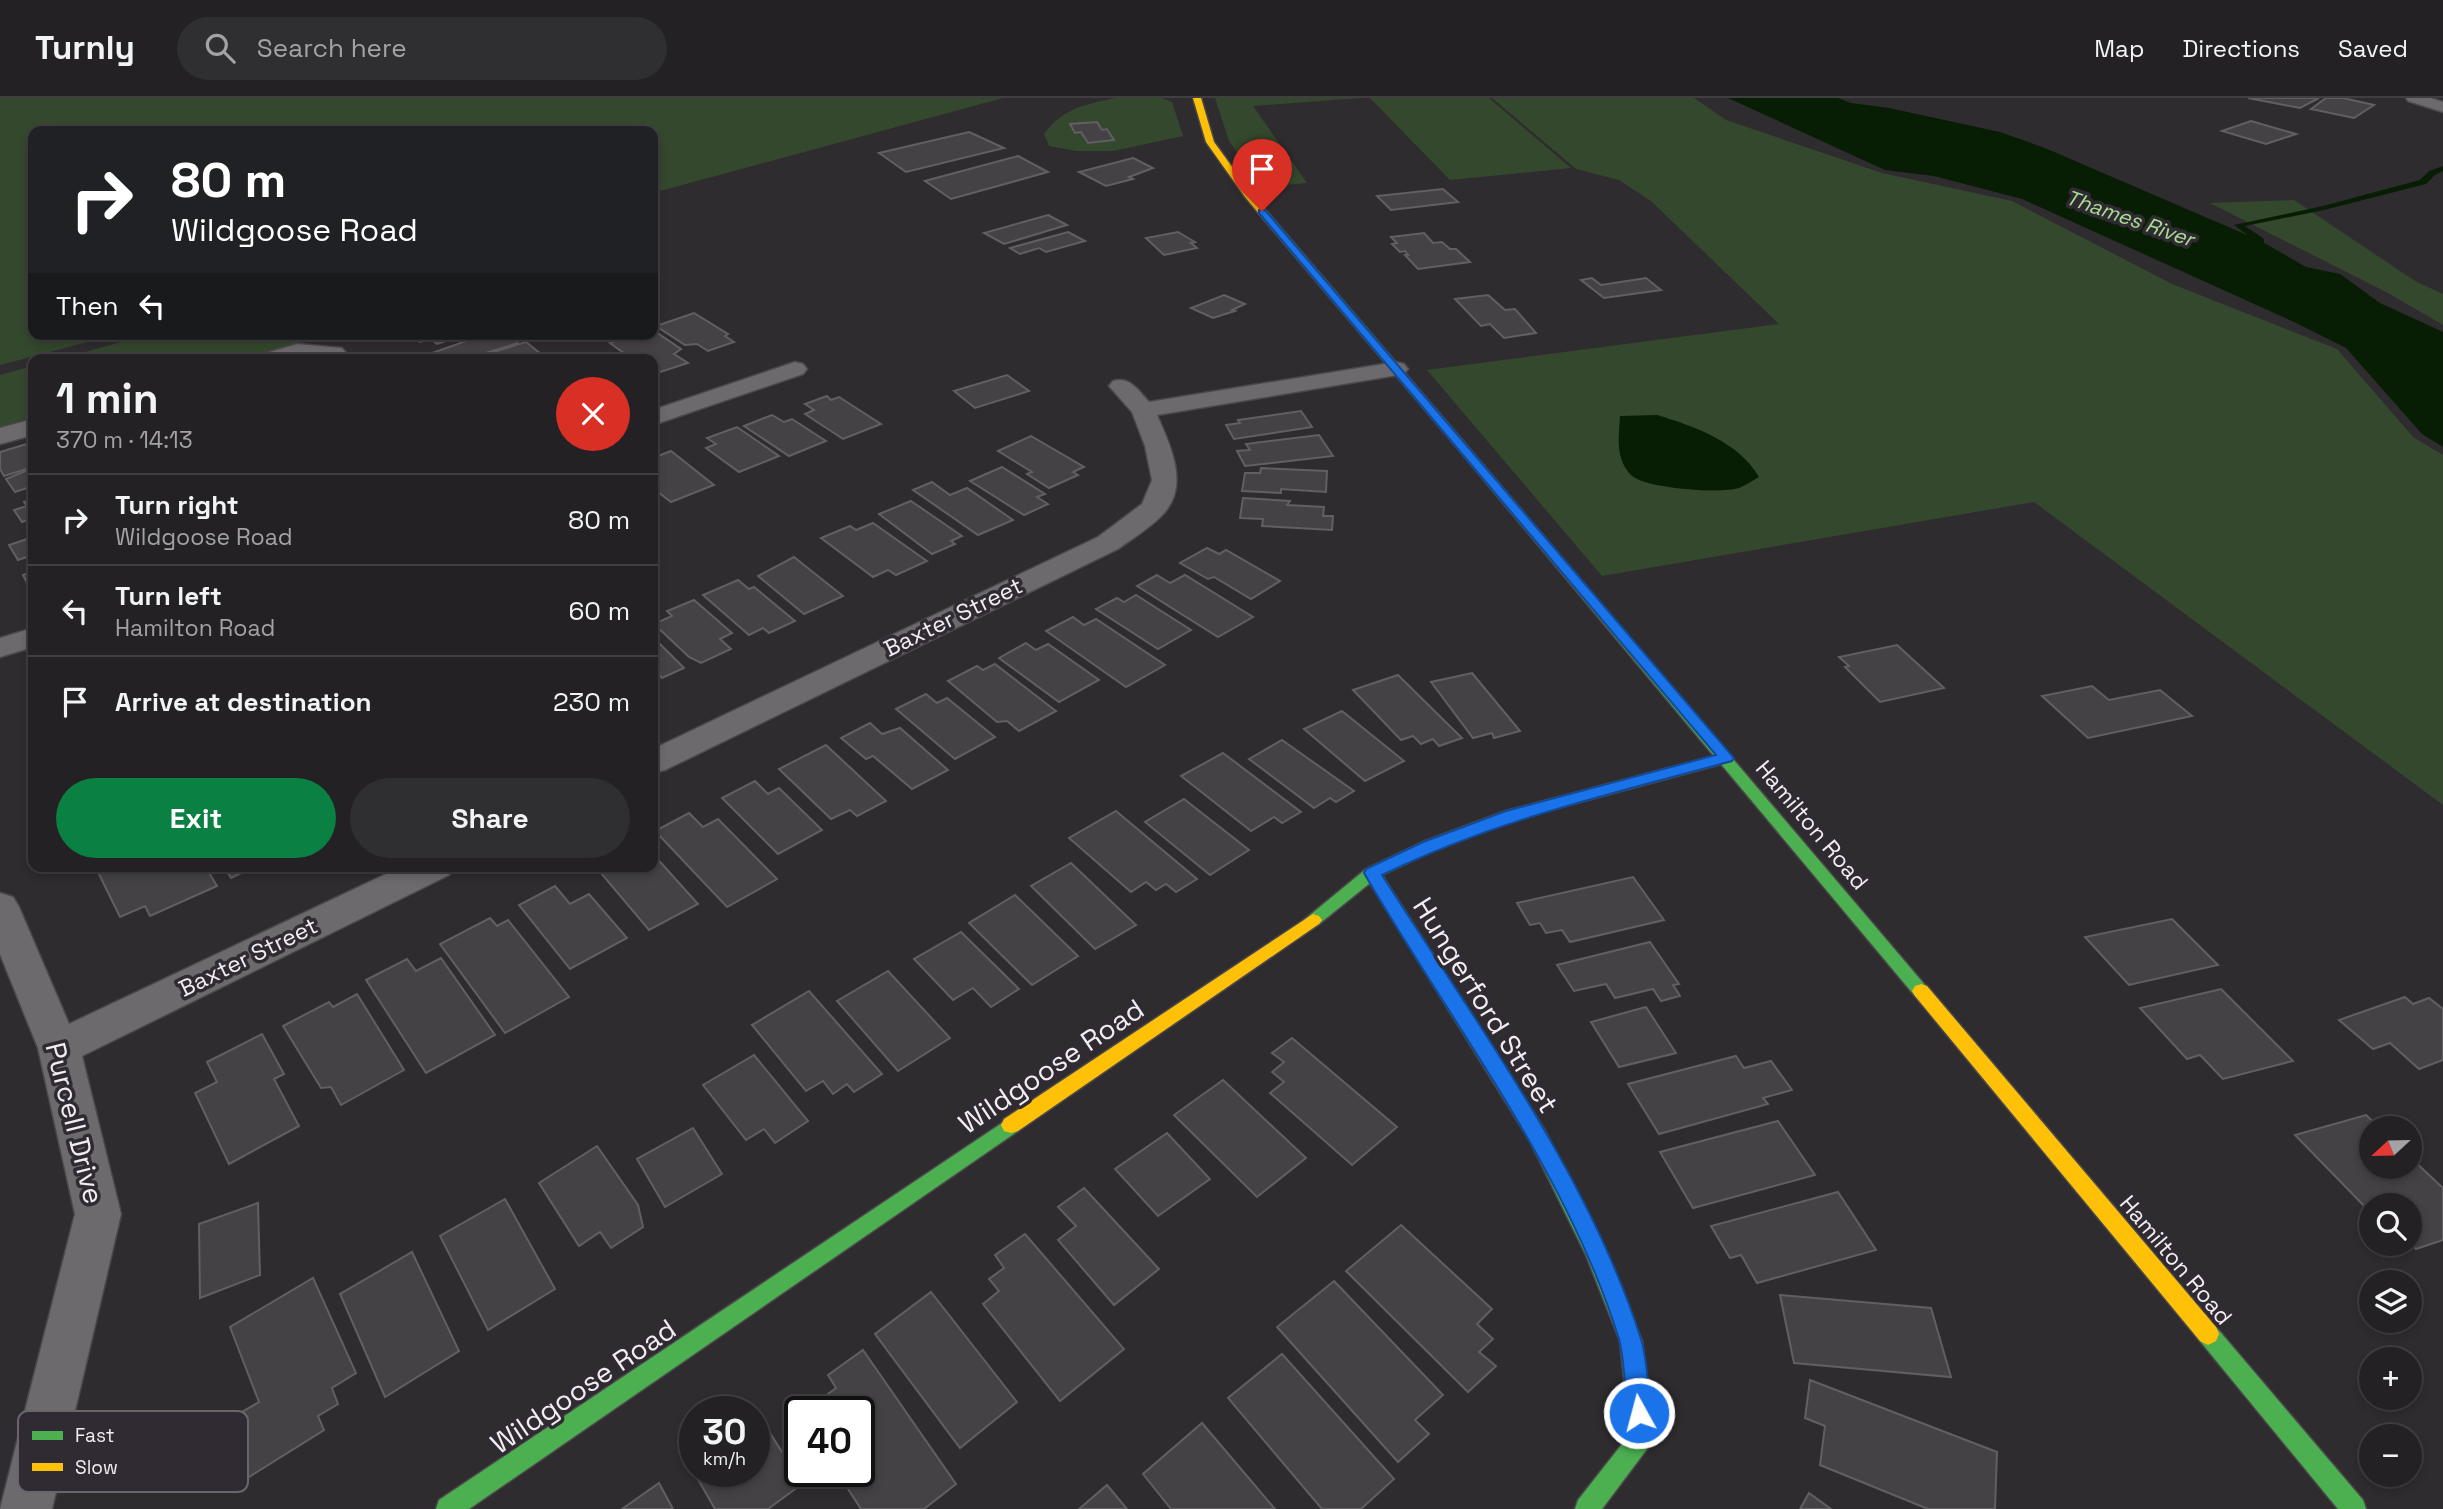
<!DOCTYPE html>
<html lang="en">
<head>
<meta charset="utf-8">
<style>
	:root { --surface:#232124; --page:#2f2e31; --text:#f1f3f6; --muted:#a3a3a6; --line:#403e41; --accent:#0b8043 }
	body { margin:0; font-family:"Space Grotesk",sans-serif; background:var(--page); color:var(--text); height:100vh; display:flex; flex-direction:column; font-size:26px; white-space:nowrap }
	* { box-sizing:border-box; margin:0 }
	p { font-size:23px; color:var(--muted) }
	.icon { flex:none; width:38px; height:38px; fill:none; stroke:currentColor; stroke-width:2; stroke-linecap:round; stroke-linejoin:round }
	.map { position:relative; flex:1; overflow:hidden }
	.panel { position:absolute; left:28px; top:256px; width:630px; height:518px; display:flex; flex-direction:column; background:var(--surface); border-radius:14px; box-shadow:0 4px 10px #0003,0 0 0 2px var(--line) }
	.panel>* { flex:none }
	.guide { position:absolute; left:28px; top:28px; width:630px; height:214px; border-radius:14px; box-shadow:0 4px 10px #0003,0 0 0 2px var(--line); background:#202124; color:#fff; overflow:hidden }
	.needle { width:46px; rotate:248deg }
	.controls { position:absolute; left:2359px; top:1018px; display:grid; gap:14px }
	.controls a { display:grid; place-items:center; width:63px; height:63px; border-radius:50%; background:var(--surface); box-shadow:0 4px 10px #0003,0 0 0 2px var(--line); font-size:35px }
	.speed { position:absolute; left:679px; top:1298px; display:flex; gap:14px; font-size:35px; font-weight:700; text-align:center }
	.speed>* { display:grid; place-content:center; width:91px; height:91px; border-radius:50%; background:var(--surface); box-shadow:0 4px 10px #0003,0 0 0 2px var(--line); line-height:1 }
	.speed small { font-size:18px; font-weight:400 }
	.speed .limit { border:4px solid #111; border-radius:10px; background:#fff; color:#111 }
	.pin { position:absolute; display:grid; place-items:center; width:60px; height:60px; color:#fff; margin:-72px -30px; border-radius:50% 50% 50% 0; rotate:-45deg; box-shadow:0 0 7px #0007 }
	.pin .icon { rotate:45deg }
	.me { position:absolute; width:77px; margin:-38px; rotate:353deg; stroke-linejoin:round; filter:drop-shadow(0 0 5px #0008) }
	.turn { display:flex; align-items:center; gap:24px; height:147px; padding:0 28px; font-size:32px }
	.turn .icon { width:91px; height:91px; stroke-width:2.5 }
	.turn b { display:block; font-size:49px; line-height:60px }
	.then { display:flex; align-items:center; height:66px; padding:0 28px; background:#0003; gap:14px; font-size:26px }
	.round { display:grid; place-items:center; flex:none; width:74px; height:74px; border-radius:37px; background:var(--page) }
	.head { display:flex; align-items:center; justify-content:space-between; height:119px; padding:0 28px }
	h1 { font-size:42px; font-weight:700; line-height:52px }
	.button { display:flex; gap:14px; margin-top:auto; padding:14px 28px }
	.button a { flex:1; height:80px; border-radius:42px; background:var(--accent); color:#fff; font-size:28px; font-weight:700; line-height:80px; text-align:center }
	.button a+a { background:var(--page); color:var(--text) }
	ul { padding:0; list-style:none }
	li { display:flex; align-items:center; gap:21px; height:91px; padding:0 28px; border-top:2px solid var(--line) }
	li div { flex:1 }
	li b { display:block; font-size:26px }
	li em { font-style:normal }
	header { display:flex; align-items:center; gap:42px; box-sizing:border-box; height:98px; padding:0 35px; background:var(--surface); border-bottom:2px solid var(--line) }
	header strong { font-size:33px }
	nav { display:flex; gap:38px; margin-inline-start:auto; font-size:24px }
	.search { width:490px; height:63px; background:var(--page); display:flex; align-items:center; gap:18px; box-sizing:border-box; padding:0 24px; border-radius:38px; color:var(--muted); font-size:26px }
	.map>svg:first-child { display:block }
	.green { fill:#34482d }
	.water { fill:#081e04 }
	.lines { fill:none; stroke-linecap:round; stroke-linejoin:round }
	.stream { fill:#081e04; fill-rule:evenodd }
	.building { fill:#444245; stroke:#615f62; stroke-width:2 }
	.street-casing { stroke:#4b484c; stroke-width:3 }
	.fast-casing { stroke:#4b484c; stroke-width:3 }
	.slow-casing { stroke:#4b484c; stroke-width:3 }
	.street { fill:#6c6a6d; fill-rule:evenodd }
	.fast { fill:#4caf50; fill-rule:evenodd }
	.slow { fill:#ffc107; fill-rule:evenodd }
	.route { fill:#1a73e8; stroke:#114b97; stroke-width:2 }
	.labels { text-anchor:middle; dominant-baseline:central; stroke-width:7; stroke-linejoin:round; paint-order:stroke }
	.far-water-label { font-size:21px; font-style:italic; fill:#a8df93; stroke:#302a32 }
	.street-label { font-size:23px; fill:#f1edf2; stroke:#302a32 }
	.near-street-label { font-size:28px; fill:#f1edf2; stroke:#302a32 }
	.key { fill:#302a32; stroke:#6a646c; stroke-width:2 }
	.key-label { font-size:19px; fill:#f1edf2 }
</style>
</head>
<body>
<header>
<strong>Turnly</strong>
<div class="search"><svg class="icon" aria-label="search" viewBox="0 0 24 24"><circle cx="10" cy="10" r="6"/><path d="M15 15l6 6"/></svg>Search here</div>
<nav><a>Map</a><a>Directions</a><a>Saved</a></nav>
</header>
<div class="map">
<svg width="2443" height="1411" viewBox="0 0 2443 1411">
	<rect width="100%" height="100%" fill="#2f2c30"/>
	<g class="green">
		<path d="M0,0H1003L653,95V33H33V236H118L0,267Z"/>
		<path d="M1116,0H1162L1172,4L1183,38L1113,53H1076L1049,48L1044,36C1063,10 1086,6 1116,0Z"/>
		<path d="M1215,0H1361L1253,8L1307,85L1261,89L1229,43Z"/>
		<path d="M1370,0H1489L1571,70L1450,82Z"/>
		<path d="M1492,0H1694L1726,22L1882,75L2012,103L2172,186L2337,251L2413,339L2443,357V707L2034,404L1602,478L1427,272L1779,226L1651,103L1619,82L1576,71Z"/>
		<path d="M2294,102L2415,183L2443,196V227L2388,195L2210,105Z"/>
		<path d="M150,236H339L237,261H60Z"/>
		<path d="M33,268V319L0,329V277Z"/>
	</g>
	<g class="water">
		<path d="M1728,0H1838L1851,5L1889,10L2000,34L2045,50L2261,143L2306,169L2340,176L2380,205L2443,234V349L2422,336L2346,250L2294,224L2022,101L1934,78L1885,72Z"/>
		<path d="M1657,317C1694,328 1739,344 1759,379C1752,383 1746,387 1739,390C1722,396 1640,391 1629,375C1615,357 1619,339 1620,318Z"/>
	</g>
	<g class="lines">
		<path class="stream" d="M2443,68V73L2435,77L2426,86L2324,112L2245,128L2264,141V145H2258L2234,127L2323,108L2420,82L2429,73Z"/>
	</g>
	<g class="building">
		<path d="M2248,0H2319L2300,10Z"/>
		<path d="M2326,0H2343L2374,7L2354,20L2311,11Z"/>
		<path d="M2251,23L2296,36L2266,46L2222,33Z"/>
		<path d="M1097,24L1102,32L1107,31L1114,42L1088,45L1081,34L1075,35L1070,26Z"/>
		<path d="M969,34L1004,50L906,74L879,55Z"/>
		<path d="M1018,58L1048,74L951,101L925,83Z"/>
		<path d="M1133,60L1153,70L1129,79L1133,81L1106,88L1079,74Z"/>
		<path d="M1443,91L1458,104L1391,112L1377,98Z"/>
		<path d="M1048,117L1067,127L1004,146L984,135Z"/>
		<path d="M1068,134L1085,143L1046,154L1039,150L1020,156L1010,150Z"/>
		<path d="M1178,134L1195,144L1191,145L1197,150L1164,157L1146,140Z"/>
		<path d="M1424,135L1433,145L1442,144L1450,151H1456L1470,164L1418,171L1405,157H1408L1405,153L1400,154L1392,146L1397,145L1391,139Z"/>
		<path d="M1592,180L1601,187L1646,180L1661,192L1604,200L1581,182Z"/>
		<path d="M1224,197L1245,206L1232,212L1235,213L1213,220L1191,210Z"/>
		<path d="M1488,197L1505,212L1515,211L1536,235L1504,240L1490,226L1481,228L1455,201Z"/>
		<path d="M694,215L728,236L725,238L734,244L708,253L697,246L685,247L656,228Z"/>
		<path d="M653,232L681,251L674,256L688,265L654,276L653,261H632L610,245L637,236H653Z"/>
		<path d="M411,236H468L437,246L431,241L420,244Z"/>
		<path d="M486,236H507L518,245L466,261H440L432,255Z"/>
		<path d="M526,244L546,260L471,261Z"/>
		<path d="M1007,277L1029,293L975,310L954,293Z"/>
		<path d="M827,298L831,302L839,299L881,326L843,341L805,316L814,312L805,306Z"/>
		<path d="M1301,313L1312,329L1234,341L1226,327L1240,325L1238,322Z"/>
		<path d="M772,317L784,324L792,321L826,343L789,358L744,328Z"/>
		<path d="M737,329L779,358L739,374L706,350L716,346L707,340Z"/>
		<path d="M1319,337L1333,358L1245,368L1237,353L1250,352L1246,346Z"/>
		<path d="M1031,338L1084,369L1073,374L1078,377L1049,390L1027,376L1032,374L998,353Z"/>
		<path d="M33,344V369L4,378L0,371V354Z"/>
		<path d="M671,353L714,387L671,404L653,390V360Z"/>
		<path d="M1002,369L1045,396L1037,399L1048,406L1024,417L970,383Z"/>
		<path d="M33,370V388L15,394L6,381Z"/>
		<path d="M1261,370L1327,373L1326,394L1281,391V395L1242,393L1245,375H1260Z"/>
		<path d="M932,384L950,397L967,390L1013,422L978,437L913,392Z"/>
		<path d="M1243,400L1290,403L1287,407L1324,409L1323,418H1333L1332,432L1262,428L1263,421L1240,420Z"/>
		<path d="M33,401V420L22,424L14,412L27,408L24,404Z"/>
		<path d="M911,403L962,438L951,443L955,446L932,456L879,416Z"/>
		<path d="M873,425L927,463L896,477L888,472L873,479L821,440L850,428L856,432Z"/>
		<path d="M33,439V457L18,462L9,447Z"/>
		<path d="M1207,450L1219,456L1226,452L1280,483L1251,501L1214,479L1208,481L1180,465Z"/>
		<path d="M794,459L843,498L804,516L758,478Z"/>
		<path d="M33,473V497L23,477Z"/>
		<path d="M1157,477L1170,485L1185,477L1253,519L1218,539L1137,488Z"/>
		<path d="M738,482L749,491L754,489L795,523L769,535L763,530L749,537L703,497Z"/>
		<path d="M1136,497L1191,532L1158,551L1096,511L1117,500L1124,504Z"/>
		<path d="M694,502L732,535L720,541L731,551L701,565L689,559L654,526L672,518L667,513Z"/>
		<path d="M1073,519L1084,527L1096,521L1165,567L1126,589L1046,533Z"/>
		<path d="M653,539L684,570L662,580L653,570Z"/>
		<path d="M1026,545L1036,552L1048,546L1099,582L1059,604L999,560Z"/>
		<path d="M1897,547L1944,590L1880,604L1845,569L1849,568L1839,559Z"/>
		<path d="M995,566L1056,613L1019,633L1007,623L997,624L948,583L977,568L983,572Z"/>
		<path d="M1472,575L1520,633L1494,640L1492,635L1473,640L1431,584Z"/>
		<path d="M1398,577L1462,640L1439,648L1433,641L1421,646L1413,638L1401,642L1353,592Z"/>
		<path d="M2092,588L2109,602L2160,592L2192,618L2088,640L2042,598Z"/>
		<path d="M926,596L937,605L947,600L995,639L955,661L896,611Z"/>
		<path d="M1342,613L1404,663L1365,683L1304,631Z"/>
		<path d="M870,625L882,636L900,630L948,672L912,691L873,658L866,661L841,640Z"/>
		<path d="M1282,642L1354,693L1336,704L1330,700L1314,710L1249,661Z"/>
		<path d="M826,647L886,703L857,718L850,712L831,721L779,671Z"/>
		<path d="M1223,655L1301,714L1282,725L1274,719L1251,733L1181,678Z"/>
		<path d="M755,683L768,696L779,690L822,732L778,756L722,700Z"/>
		<path d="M1184,701L1249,752L1210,777L1145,724Z"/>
		<path d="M1116,713L1197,781L1176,794L1166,786L1156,792L1146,784L1131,794L1069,740Z"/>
		<path d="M689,715L703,729L718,721L777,781L727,809L655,733Z"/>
		<path d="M653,756L698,806L649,832L595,768H653Z"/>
		<path d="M1071,765L1136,827L1095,851L1031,788Z"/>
		<path d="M95,768H205L217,788L150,818L145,808L120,819Z"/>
		<path d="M224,768H256L231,780Z"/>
		<path d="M1633,779L1664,822L1570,844L1562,832L1546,835L1540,825L1530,827L1517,805Z"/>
		<path d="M555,788L570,806L589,796L627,840L570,871L519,807Z"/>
		<path d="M1015,797L1078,858L1032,887L969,825Z"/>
		<path d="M490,820L497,828L508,822L569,899L505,935L440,846Z"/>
		<path d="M2172,821L2218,867L2129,887L2085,839Z"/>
		<path d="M961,834L1019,891L991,909L973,890L953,902L914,861Z"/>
		<path d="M1650,844L1679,886L1673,887L1680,898L1661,903L1653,891L1615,900L1606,886L1574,893L1557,867Z"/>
		<path d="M441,860L495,937L426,975L366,882L407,861L416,873Z"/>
		<path d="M888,873L950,940L898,973L837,903Z"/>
		<path d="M2221,891L2293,963L2223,981L2200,957L2187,961L2140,910Z"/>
		<path d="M809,893L882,976L854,994L847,986L833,996L823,983L806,993L752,927Z"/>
		<path d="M357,896L404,972L341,1007L331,989L321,990L283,928L329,904L333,909Z"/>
		<path d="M2405,899L2413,906L2429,900L2443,911V962L2419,971L2390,945L2373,951L2339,922Z"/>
		<path d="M1646,909L1676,955L1619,969L1591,924Z"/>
		<path d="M262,936L284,976L274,981L299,1028L229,1066L195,995L217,984L207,964Z"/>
		<path d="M1292,940L1397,1029L1352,1067L1270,995L1284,984L1272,974L1284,964L1272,955Z"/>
		<path d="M754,957L808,1023L775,1045L764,1031L746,1042L703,987Z"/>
		<path d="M1736,958L1744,970L1771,963L1792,992L1763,1000L1768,1006L1659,1036L1628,986Z"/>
		<path d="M1223,982L1306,1060L1257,1099L1174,1017Z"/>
		<path d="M2366,1017L2381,1031H2371V1069H2410V1059L2443,1090V1142L2416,1151L2410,1145V1108H2371V1115L2295,1037Z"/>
		<path d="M1778,1023L1815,1077L1693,1110L1660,1054Z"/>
		<path d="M693,1030L722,1076L665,1109L637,1061Z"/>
		<path d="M1167,1035L1210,1081L1158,1118L1115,1071Z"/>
		<path d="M597,1048L638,1107L643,1129L611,1150L600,1134L579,1148L539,1085Z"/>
		<path d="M1084,1090L1159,1171L1114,1207L1058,1142L1076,1128L1058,1109Z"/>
		<path d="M1838,1094L1876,1152L1757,1185L1741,1157L1730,1160L1711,1128Z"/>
		<path d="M505,1101L555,1191L488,1232L440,1138Z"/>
		<path d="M258,1105L260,1177L200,1200L199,1126Z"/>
		<path d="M1401,1127L1492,1211L1477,1226L1493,1241L1479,1254L1496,1268L1468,1294L1346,1173Z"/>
		<path d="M1025,1136L1124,1251L1060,1303L983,1206L999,1193L989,1181L1004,1170L995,1157Z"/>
		<path d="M412,1154L459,1253L385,1299L340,1196Z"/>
		<path d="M313,1180L356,1275L332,1290L338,1306L318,1318L324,1332L241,1384L220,1327L259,1304L230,1229Z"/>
		<path d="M1334,1183L1443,1297L1415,1322L1429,1336L1398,1364L1277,1229Z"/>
		<path d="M931,1194L1017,1304L960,1350L875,1236Z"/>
		<path d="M1780,1197L1931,1210L1951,1279L1794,1265Z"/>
		<path d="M863,1252L956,1386L924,1411H861L837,1374H859V1314H823L817,1304L836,1290L828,1277Z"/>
		<path d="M1282,1256L1394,1381L1361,1411H1322L1228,1300Z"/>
		<path d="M1810,1282L1997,1354L1995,1411H1928L1820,1367L1825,1328L1805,1320Z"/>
		<path d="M762,1322L802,1386L768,1411H715L692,1371L695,1369V1374H754V1328Z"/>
		<path d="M1202,1325L1275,1411H1171L1143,1376Z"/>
		<path d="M659,1385L673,1411H622Z"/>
		<path d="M1107,1387L1127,1411H1079Z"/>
		<path d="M1809,1395L1831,1411H1800Z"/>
	</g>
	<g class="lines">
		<g class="street-casing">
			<g id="street">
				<path d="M2406,0H2431L2443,4V14L2408,3Z"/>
				<path d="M297,246L342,250L351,261H260L263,256Z"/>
				<path d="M795,264L803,266L807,271L803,276L653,327V312Z"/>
				<path d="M1396,264L1404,266L1408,271L1404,276L1157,317C1170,347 1189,385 1165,414C1153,428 1133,440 1118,451L665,672L653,675V651L1098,439L1142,406L1152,382L1145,348L1132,314L1109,288L1113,283C1130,278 1138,292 1149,304Z"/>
				<path d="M33,321V337L0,346V330Z"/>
				<path d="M33,530V549L0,559V540Z"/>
				<path d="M403,768H454L449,777L82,958L121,1116L52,1411H0L75,1116L38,950L0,856V795L13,799L19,809L69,926Z"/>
			</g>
		</g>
		<g class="fast-casing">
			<g id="fast">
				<path d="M1458,341L1462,342L1930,893L1927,898L1921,900L1915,898L1721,666L1517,721L1435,752L1382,777L1544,1031L1603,1147L1642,1243L1654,1339L1650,1347L1602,1411H1575L1578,1402L1630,1336L1620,1243L1586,1157L1530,1043L1370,785L1319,826H1307L1304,822L1366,771L1423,744L1506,713L1714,658L1454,346L1452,344Z"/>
				<path d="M1011,1019L1018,1021L1021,1027L1018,1033L469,1411H436L439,1402Z"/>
				<path d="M2208,1225L2216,1229L2363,1402L2366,1411H2338L2200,1243L2197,1236L2200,1229Z"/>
			</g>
		</g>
		<g class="slow-casing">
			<g id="slow">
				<path d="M1193,0H1201L1214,44L1251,95L1462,342V346H1454L1245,99L1206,44Z"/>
				<path d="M1313,816L1319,818L1322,822L1319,826L1018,1033L1011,1035L1004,1033L1001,1027L1004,1021Z"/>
				<path d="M1921,886L1927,888L2216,1229L2219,1236L2216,1243L2208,1247L2200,1243L1915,898L1912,893L1915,888Z"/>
			</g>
		</g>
		<use href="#street" class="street"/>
		<use href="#fast" class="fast"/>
		<use href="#slow" class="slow"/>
	</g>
	<path class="route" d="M1259,112H1265L1734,660L1732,663C1611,696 1495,722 1382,777C1474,922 1589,1077 1641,1241C1648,1264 1648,1291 1651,1315L1647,1323L1639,1327L1631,1323L1627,1315C1625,1291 1625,1264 1619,1241C1566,1071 1452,927 1364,775L1366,771L1423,744L1506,713L1716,657L1259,115Z"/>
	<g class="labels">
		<g class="far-water-label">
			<text transform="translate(2130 120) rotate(19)">Thames River</text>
		</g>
		<g class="street-label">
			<text transform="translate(953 519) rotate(-26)">Baxter Street</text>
			<text transform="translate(1812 727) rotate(50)">Hamilton Road</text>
			<text transform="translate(248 859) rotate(-26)">Baxter Street</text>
			<text transform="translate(2176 1162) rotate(50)">Hamilton Road</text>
		</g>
		<g class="near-street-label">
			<text transform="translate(1486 907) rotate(58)">Hungerford Street</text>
			<text transform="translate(1051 968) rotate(-34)">Wildgoose Road</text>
			<text transform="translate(75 1025) rotate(76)">Purcell Drive</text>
			<text transform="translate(583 1288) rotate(-34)">Wildgoose Road</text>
		</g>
	</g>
	<rect x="18" y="1313" width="230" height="81" rx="10" class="key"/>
	<rect x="32" y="1333" width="31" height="9" fill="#4caf50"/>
	<rect x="32" y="1365" width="31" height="8" fill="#ffc107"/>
	<g class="key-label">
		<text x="75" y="1344">Fast</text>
		<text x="75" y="1376">Slow</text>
	</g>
</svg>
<div class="controls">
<a><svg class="needle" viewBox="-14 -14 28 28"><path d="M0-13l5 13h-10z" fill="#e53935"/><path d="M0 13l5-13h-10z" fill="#a3a3a6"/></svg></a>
<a><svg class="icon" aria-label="search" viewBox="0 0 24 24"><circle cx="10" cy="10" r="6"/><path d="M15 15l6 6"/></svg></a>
<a><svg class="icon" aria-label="layers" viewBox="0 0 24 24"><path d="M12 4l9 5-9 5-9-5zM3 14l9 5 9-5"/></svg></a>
<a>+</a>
<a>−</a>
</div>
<div class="speed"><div>30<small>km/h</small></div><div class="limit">40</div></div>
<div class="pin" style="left:1262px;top:113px;background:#d93025"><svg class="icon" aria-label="arrive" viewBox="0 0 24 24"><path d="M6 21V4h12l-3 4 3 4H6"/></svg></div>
<svg class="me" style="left:1639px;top:1315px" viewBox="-20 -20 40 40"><circle r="17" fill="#1a73e8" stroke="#fff" stroke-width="3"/><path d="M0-11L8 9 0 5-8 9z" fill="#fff"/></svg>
<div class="guide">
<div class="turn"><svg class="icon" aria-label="right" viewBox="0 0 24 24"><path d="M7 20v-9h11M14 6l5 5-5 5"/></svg><div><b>80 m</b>Wildgoose Road</div></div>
<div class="then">Then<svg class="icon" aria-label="left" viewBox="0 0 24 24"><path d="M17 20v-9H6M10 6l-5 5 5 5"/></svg></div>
</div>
<section class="panel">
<div class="head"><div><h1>1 min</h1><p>370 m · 14:13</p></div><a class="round" style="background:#d93025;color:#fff"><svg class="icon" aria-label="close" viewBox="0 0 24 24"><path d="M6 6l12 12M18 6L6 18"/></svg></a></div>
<ul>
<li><svg class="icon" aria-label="right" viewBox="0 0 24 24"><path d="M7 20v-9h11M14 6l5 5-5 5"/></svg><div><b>Turn right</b><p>Wildgoose Road</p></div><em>80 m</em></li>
<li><svg class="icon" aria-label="left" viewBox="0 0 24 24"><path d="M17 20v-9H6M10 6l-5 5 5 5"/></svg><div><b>Turn left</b><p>Hamilton Road</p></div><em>60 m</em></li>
<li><svg class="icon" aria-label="arrive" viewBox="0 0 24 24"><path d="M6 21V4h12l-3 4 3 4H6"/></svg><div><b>Arrive at destination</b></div><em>230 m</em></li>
</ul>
<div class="button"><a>Exit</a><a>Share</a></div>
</section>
</div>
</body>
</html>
